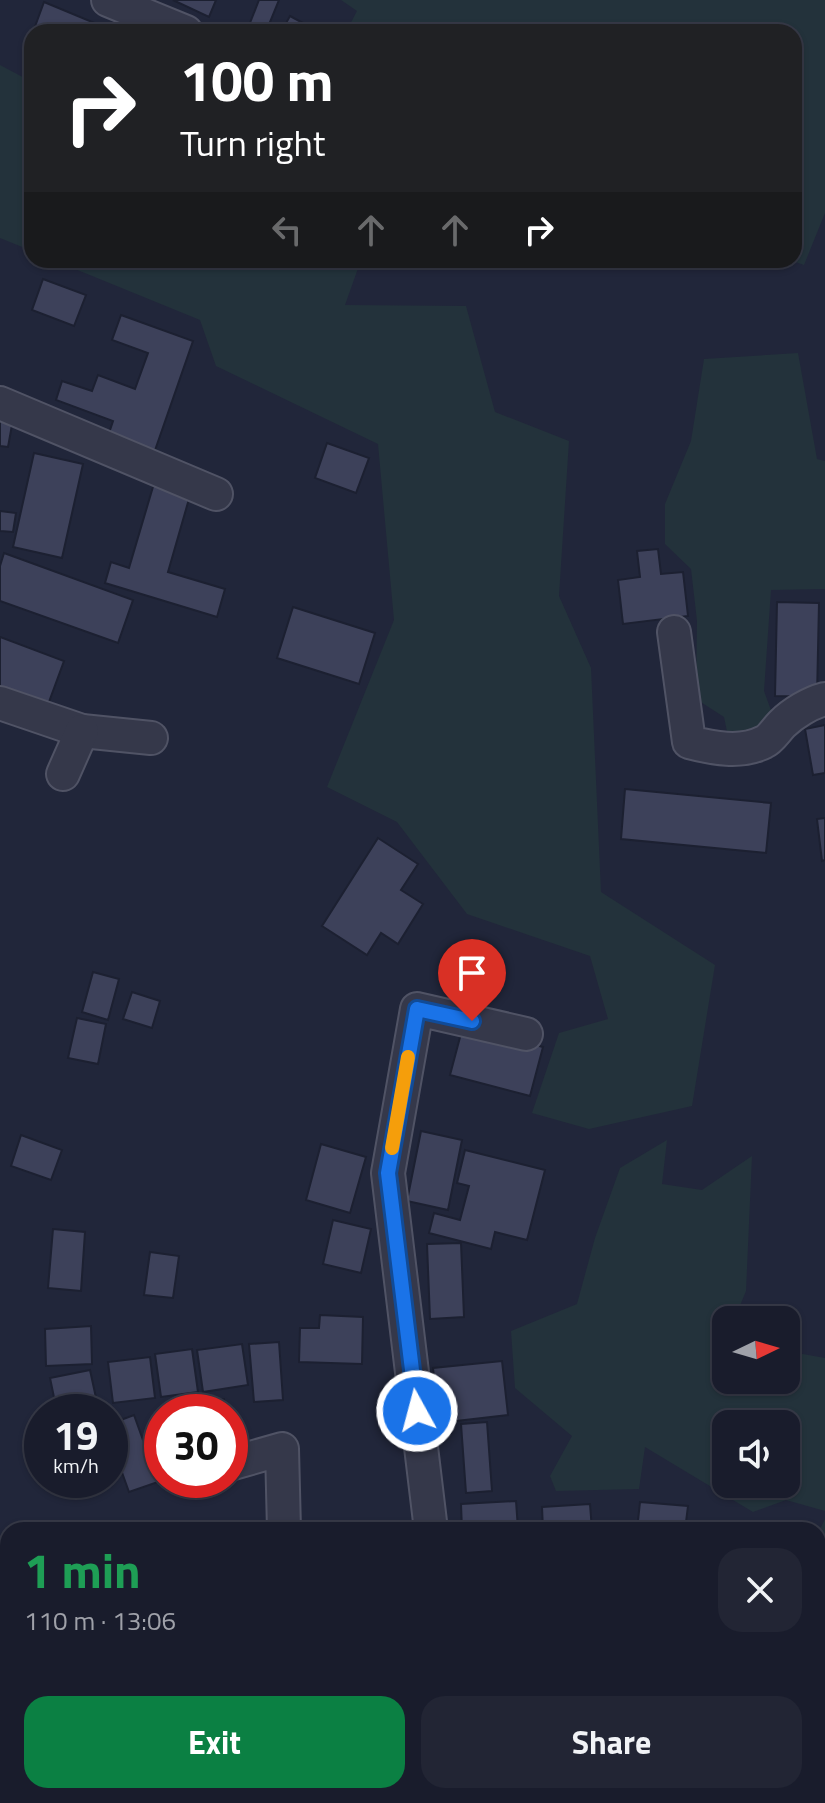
<!DOCTYPE html>
<html lang="en">
<head>
<meta charset="utf-8">
<style>
	:root { --surface:#191c2c; --page:#222534; --text:#f1f3f6; --muted:#9fa1a9; --line:#373a48; --accent:#0b8043 }
	body { margin:0; font-family:"Titillium Web",sans-serif; background:var(--page); color:var(--text); height:100vh; display:flex; flex-direction:column; font-size:30px; white-space:nowrap }
	* { box-sizing:border-box; margin:0 }
	p { font-size:26px; color:var(--muted) }
	.icon { flex:none; width:44px; height:44px; fill:none; stroke:currentColor; stroke-width:2; stroke-linecap:round; stroke-linejoin:round }
	.map { position:relative; flex:1; overflow:hidden }
	.sheet { position:absolute; left:0px; top:1522px; width:826px; height:282px; display:flex; flex-direction:column; background:var(--surface); border-radius:24px 24px 0 0; box-shadow:0 2px 6px #0004,0 0 0 2px var(--line) }
	.sheet>* { flex:none }
	.top-card { position:absolute; left:24px; top:24px; width:778px; height:244px; border-radius:24px; box-shadow:0 2px 6px #0004,0 0 0 2px var(--line); background:#202124; color:#fff; overflow:hidden }
	.needle { width:52px; rotate:85deg }
	.buttons { position:absolute; left:712px; top:1306px; display:grid; gap:16px }
	.buttons a { display:grid; place-items:center; width:88px; height:88px; border-radius:16px; background:var(--surface); box-shadow:0 2px 6px #0004,0 0 0 2px var(--line); font-size:40px }
	.speed { position:absolute; left:24px; top:1394px; display:flex; gap:16px; font-size:40px; font-weight:700; text-align:center }
	.speed>* { display:grid; place-content:center; width:104px; height:104px; border-radius:50%; background:var(--surface); box-shadow:0 2px 6px #0004,0 0 0 2px var(--line); line-height:1 }
	.speed small { font-size:20px; font-weight:400 }
	.speed .limit { border:12px solid #d22; background:#fff; color:#111 }
	.pin { position:absolute; display:grid; place-items:center; width:68px; height:68px; color:#fff; margin:-82px -34px; border-radius:50% 50% 50% 0; rotate:-45deg; box-shadow:0 0 8px #0007 }
	.pin .icon { rotate:45deg }
	.me { position:absolute; width:88px; margin:-44px; rotate:353deg; stroke-linejoin:round; filter:drop-shadow(0 0 6px #0008) }
	.turn { display:flex; align-items:center; gap:28px; height:168px; padding:0 24px; font-size:36px }
	.turn .icon { width:104px; height:104px; stroke-width:2.5 }
	.turn b { display:block; font-size:56px; line-height:68px }
	.lanes { display:flex; align-items:center; height:76px; padding:0 24px; background:#0003; justify-content:center; gap:40px; direction:ltr }
	.lanes .off { opacity:.35 }
	.round { display:grid; place-items:center; flex:none; width:84px; height:84px; border-radius:24px; background:var(--page) }
	.headline { display:flex; align-items:center; justify-content:space-between; height:136px; padding:0 24px }
	h1 { font-size:48px; font-weight:700; line-height:60px; color:#1e9e55 }
	.action { display:flex; gap:16px; margin-top:auto; padding:16px 24px }
	.action a { flex:1; height:92px; border-radius:24px; background:var(--accent); color:#fff; font-size:32px; font-weight:700; line-height:92px; text-align:center }
	.action a+a { background:var(--page); color:var(--text) }
	.map>svg:first-child { display:block }
	.green { fill:#23323b; fill-rule:evenodd }
	.building { fill:#3d415a; stroke:#1c2031; stroke-width:2 }
	.lines { fill:none; stroke-linecap:round; stroke-linejoin:round }
	.minor-casing { stroke:#505365; stroke-width:36 }
	.minor { stroke:#35384a; stroke-width:32 }
	.route-casing { stroke:#114b97; stroke-width:20 }
	.route { stroke:#1a73e8; stroke-width:14 }
	.slow { stroke:#f59e0b; stroke-width:14 }
</style>
</head>
<body>
<div class="map">
<svg width="825" height="1803" viewBox="0 0 825 1803">
	<rect width="100%" height="100%" fill="#21263a"/>
	<g class="green">
		<path d="M341,0H825V213L804,265L790,260H794V32H346L357,11Z"/>
		<path d="M0,65L32,82V251L0,238Z"/>
		<path d="M53,260H361L345,305L466,306L495,412L569,441L559,596L591,668L601,892L715,965L692,1106L589,1129L532,1113L559,1033L608,1019L590,956L467,914L397,822L327,787L394,620L378,444L216,366L200,320Z"/>
		<path d="M798,353L817,459L825,461V589L771,590L764,691L772,713L761,731L729,741L724,717L696,699L697,621L691,569L665,544V504L691,441L704,359Z"/>
		<path d="M667,1140L662,1184L702,1190L752,1156L746,1291L734,1320H726V1380H786V1351L825,1358V1511L786,1500L753,1512L645,1447L639,1489L556,1491L550,1476L572,1436L515,1388L511,1331L577,1304L595,1238L620,1168ZM786,1424V1484H726V1424Z"/>
		<path d="M825,1519V1702L818,1695V1533Z"/>
	</g>
	<g class="building">
		<path d="M173,0H216L209,17Z"/>
		<path d="M259,0H279L266,32L248,28Z"/>
		<path d="M44,2L97,24L94,32H33Z"/>
		<path d="M290,16L316,30V32H281Z"/>
		<path d="M43,279L86,295L74,326L32,310Z"/>
		<path d="M121,315L193,341L153,456L107,439L113,421L56,400L62,381L92,391L98,375L135,389L148,353L112,340Z"/>
		<path d="M0,411L14,414L8,447L0,446Z"/>
		<path d="M327,443L369,458L356,493L315,478Z"/>
		<path d="M34,453L83,464L62,558L13,547Z"/>
		<path d="M155,480L191,492L168,572L225,589L217,617L105,583L111,562L129,568Z"/>
		<path d="M0,511L16,513L13,532L0,531Z"/>
		<path d="M658,549L661,574L683,572L688,616L623,624L618,580L640,577L637,551Z"/>
		<path d="M4,553L133,600L118,643L0,601V566Z"/>
		<path d="M777,602L819,603L817,697L775,696Z"/>
		<path d="M293,607L375,633L359,684L277,658Z"/>
		<path d="M0,637L64,661L46,710L0,692Z"/>
		<path d="M825,725V773L813,775L805,729Z"/>
		<path d="M625,789L771,803L766,853L621,839Z"/>
		<path d="M825,818V860L822,861L817,819Z"/>
		<path d="M378,838L418,864L401,890L423,904L398,944L381,933L367,955L322,926Z"/>
		<path d="M93,972L119,979L108,1020L82,1012Z"/>
		<path d="M132,992L160,1001L152,1028L123,1019Z"/>
		<path d="M77,1018L106,1024L98,1064L68,1058Z"/>
		<path d="M463,1026L543,1047L530,1096L450,1075Z"/>
		<path d="M421,1131L462,1140L448,1210L407,1201Z"/>
		<path d="M21,1135L62,1150L51,1180L11,1166Z"/>
		<path d="M321,1144L366,1157L350,1213L306,1200Z"/>
		<path d="M465,1150L545,1170L527,1240L495,1232L491,1249L429,1233L434,1213L460,1220L469,1186L457,1183Z"/>
		<path d="M333,1220L371,1229L361,1273L323,1264Z"/>
		<path d="M53,1229L85,1232L81,1291L48,1288Z"/>
		<path d="M461,1243L464,1317L430,1319L427,1244Z"/>
		<path d="M150,1252L179,1256L173,1298L144,1295Z"/>
		<path d="M320,1315L363,1317L362,1364L299,1362L300,1328H319Z"/>
		<path d="M91,1326L92,1364L46,1366L45,1329Z"/>
		<path d="M279,1342L283,1400L254,1402L249,1344Z"/>
		<path d="M242,1344L248,1385L203,1392L197,1350Z"/>
		<path d="M192,1349L198,1392L161,1397L155,1354Z"/>
		<path d="M150,1357L155,1398L113,1403L108,1362Z"/>
		<path d="M502,1361L508,1415L439,1423L433,1368Z"/>
		<path d="M90,1370L98,1407L77,1412H57L50,1378Z"/>
		<path d="M224,1399L225,1412H185L184,1404Z"/>
		<path d="M134,1415L158,1482L129,1492L110,1439V1424Z"/>
		<path d="M487,1422L492,1491L466,1493L461,1424Z"/>
		<path d="M516,1501L518,1529L462,1530L461,1504Z"/>
		<path d="M640,1502L688,1506L685,1530H637Z"/>
		<path d="M590,1504L592,1530H543L542,1507Z"/>
		<path d="M0,1651L8,1652V1782H0Z"/>
		<path d="M77,1796H136L137,1803H78Z"/>
		<path d="M166,1796H312L314,1803H167Z"/>
		<path d="M547,1796L548,1803H523V1798Z"/>
		<path d="M610,1796H644L645,1803H610Z"/>
		<path d="M803,1796V1803H740V1798Z"/>
	</g>
	<g class="lines">
		<g class="minor-casing">
			<g id="minor">
				<path d="M108,0L186,32"/>
				<path d="M0,403L216,494"/>
				<path d="M674,632L689,742C712,748 741,754 764,742C771,739 776,730 782,724C793,713 810,703 825,699"/>
				<path d="M0,703L82,731L151,738"/>
				<path d="M63,774L82,731"/>
				<path d="M230,1464L282,1449L284,1530"/>
				<path d="M431,1530L388,1173L417,1009L526,1034"/>
				<path d="M32,1796V1803"/>
				<path d="M469,1796L471,1803"/>
			</g>
		</g>
		<use href="#minor" class="minor"/>
	</g>
	<g class="lines">
		<g class="route-casing">
			<path id="route" d="M417,1411L388,1173L417,1009L472,1021"/>
		</g>
		<use href="#route" class="route"/>
		<path class="slow" d="M392,1148L408,1057"/>
	</g>
</svg>
<div class="buttons">
<a><svg class="needle" viewBox="-14 -14 28 28"><path d="M0-13l5 13h-10z" fill="#e53935"/><path d="M0 13l5-13h-10z" fill="#9fa1a9"/></svg></a>
<a><svg class="icon" aria-label="sound" viewBox="0 0 24 24"><path d="M4 9h4l5-4v14l-5-4H4zM17 9q2 3 0 6"/></svg></a>
</div>
<div class="speed"><div>19<small>km/h</small></div><div class="limit">30</div></div>
<div class="pin" style="left:472px;top:1021px;background:#d93025"><svg class="icon" aria-label="arrive" viewBox="0 0 24 24"><path d="M6 21V4h12l-3 4 3 4H6"/></svg></div>
<svg class="me" style="left:417px;top:1411px" viewBox="-20 -20 40 40"><circle r="17" fill="#1a73e8" stroke="#fff" stroke-width="3"/><path d="M0-11L8 9 0 5-8 9z" fill="#fff"/></svg>
<div class="top-card">
<div class="turn"><svg class="icon" aria-label="right" viewBox="0 0 24 24"><path d="M7 20v-9h11M14 6l5 5-5 5"/></svg><div><b>100 m</b>Turn right</div></div>
<div class="lanes"><svg class="icon off" aria-label="left" viewBox="0 0 24 24"><path d="M17 20v-9H6M10 6l-5 5 5 5"/></svg><svg class="icon off" aria-label="ahead" viewBox="0 0 24 24"><path d="M12 20V5M6 11l6-6 6 6"/></svg><svg class="icon off" aria-label="ahead" viewBox="0 0 24 24"><path d="M12 20V5M6 11l6-6 6 6"/></svg><svg class="icon" aria-label="right" viewBox="0 0 24 24"><path d="M7 20v-9h11M14 6l5 5-5 5"/></svg></div>
</div>
<section class="sheet">
<div class="headline"><div><h1>1 min</h1><p>110 m · 13:06</p></div><a class="round"><svg class="icon" aria-label="close" viewBox="0 0 24 24"><path d="M6 6l12 12M18 6L6 18"/></svg></a></div>
<div class="action"><a>Exit</a><a>Share</a></div>
</section>
</div>
</body>
</html>
